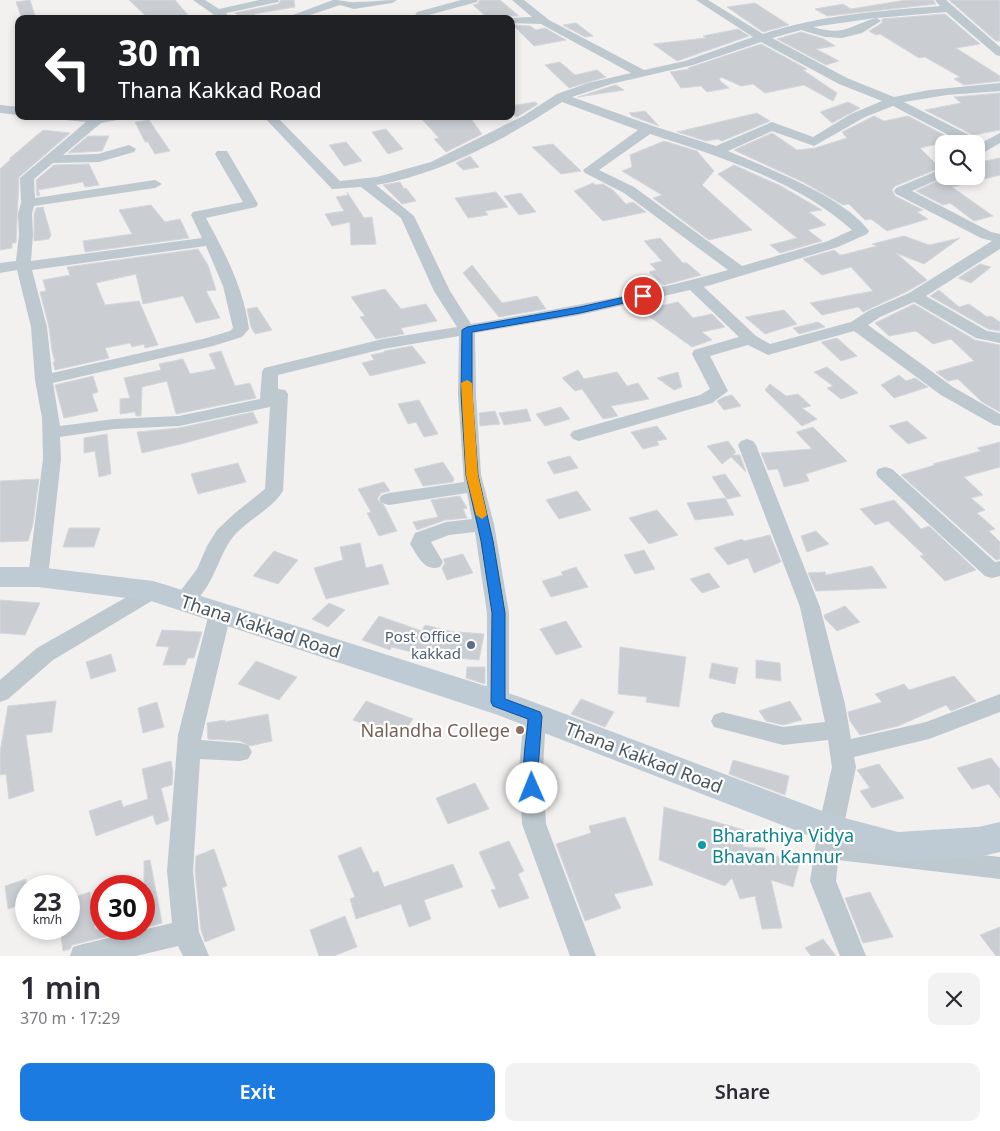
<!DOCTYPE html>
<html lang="en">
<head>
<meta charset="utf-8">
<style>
	:root { --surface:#fff; --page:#f2f2f3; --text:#2b2b33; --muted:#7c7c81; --accent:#1b7be1 }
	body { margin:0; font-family:"Noto Sans",sans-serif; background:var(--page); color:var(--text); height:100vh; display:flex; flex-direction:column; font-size:19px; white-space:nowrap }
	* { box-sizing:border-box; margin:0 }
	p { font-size:16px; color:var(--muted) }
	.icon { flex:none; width:28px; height:28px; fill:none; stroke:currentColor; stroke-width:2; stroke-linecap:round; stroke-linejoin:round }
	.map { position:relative; height:956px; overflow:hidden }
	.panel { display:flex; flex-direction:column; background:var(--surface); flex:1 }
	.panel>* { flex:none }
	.top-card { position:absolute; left:15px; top:15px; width:500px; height:105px; border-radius:10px; box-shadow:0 2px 8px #0003; background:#202124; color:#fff; overflow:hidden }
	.buttons { position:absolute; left:935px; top:135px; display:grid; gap:10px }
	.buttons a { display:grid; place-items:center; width:50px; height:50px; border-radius:10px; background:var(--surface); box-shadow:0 2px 8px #0003; font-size:25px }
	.speed { position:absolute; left:15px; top:875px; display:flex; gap:10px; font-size:25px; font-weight:700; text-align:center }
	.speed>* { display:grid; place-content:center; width:65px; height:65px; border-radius:50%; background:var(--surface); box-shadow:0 2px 8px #0003; line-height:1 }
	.speed small { font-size:12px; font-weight:400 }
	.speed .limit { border:8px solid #d22; background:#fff; color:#111 }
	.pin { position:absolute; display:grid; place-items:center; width:42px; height:42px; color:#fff; margin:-21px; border:2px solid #fff; border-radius:50%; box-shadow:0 1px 5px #0007 }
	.me { position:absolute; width:55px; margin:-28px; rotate:359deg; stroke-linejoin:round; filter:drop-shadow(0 0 4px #0008) }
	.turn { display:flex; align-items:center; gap:18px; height:105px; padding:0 20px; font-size:22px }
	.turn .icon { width:65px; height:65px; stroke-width:2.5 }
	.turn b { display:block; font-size:35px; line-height:42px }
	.round { display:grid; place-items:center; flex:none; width:52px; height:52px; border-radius:10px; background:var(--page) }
	.summary { display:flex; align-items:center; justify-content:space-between; height:85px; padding:0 20px }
	h1 { font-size:30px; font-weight:600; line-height:38px }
	.cta { display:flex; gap:10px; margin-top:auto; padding:10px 20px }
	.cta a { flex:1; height:58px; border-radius:10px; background:var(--accent); color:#fff; font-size:20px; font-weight:600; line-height:58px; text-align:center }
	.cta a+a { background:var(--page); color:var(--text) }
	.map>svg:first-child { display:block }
	.building { fill:#caced3; stroke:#d4d7dc }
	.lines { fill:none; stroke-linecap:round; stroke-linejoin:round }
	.street { fill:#bec8cf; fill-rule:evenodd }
	.secondary { fill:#becad4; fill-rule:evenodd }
	.route { fill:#1b7be1; stroke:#125092 }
	.slow { fill:#f59e0b }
	.service-dot { fill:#5c6f8a; stroke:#fff; stroke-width:2 }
	.education-dot { fill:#8d6e63; stroke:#fff; stroke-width:2 }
	.culture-dot { fill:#0f9aa8; stroke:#fff; stroke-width:2 }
	.labels { text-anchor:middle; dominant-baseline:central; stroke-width:4.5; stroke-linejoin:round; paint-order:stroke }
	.service-label { font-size:15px; fill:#4e5e75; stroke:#fff; text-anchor:end }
	.near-street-label { font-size:18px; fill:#48555e; stroke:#fff }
	.near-education-label { font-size:18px; fill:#785e54; stroke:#fff; text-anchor:end }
	.near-culture-label { font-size:18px; fill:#0d838f; stroke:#fff; text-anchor:start }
</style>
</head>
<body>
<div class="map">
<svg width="1000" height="956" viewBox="0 0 1000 956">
	<rect width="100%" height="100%" fill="#f3f0f0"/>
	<g class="building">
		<path d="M30,0L36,19H22L16,2Z"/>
		<path d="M129,0H175L188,15H185L188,19H149Z"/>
		<path d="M281,0H294L295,7L254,14L256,16L243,19L235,13L278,4Z"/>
		<path d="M480,0H500L519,16H507L505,19H489L473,5L477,4Z"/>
		<path d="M906,0H933L936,4L827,16L815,9L843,4L851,9Z"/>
		<path d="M949,0H1000V41H996Z"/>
		<path d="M755,3L789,25L763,32L727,7Z"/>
		<path d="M945,14L980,44L956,48L1000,76V81L964,85L954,79L960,77L925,57L919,58L880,34L876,35L869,31L882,23V19Z"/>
		<path d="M576,23L593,36L585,37L563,25Z"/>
		<path d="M513,25L530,26L536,30L545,28L566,40L534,46Z"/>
		<path d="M738,29L749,36L677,61L653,44L706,38L703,36Z"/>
		<path d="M801,32L824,39L835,46L816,49L839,61L826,65L777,39Z"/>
		<path d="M761,44L807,69L803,70L837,93L833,101L804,85L765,93L753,84L741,86L721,77L719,80L729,88L707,92L701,86L681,88L670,72L689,69L688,68Z"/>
		<path d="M560,62L575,75L597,70L606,77L569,88L545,65Z"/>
		<path d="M616,85L624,90L578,97L612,86Z"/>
		<path d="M1000,93V130L973,135L925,110L961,103L954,97Z"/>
		<path d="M535,102L538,104L522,114L517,117L511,114V106Z"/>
		<path d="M848,102L860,108L832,123L820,112Z"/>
		<path d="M645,111L659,126L632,116L629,113Z"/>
		<path d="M757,113L770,121L722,141L718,139L706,141L677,132Z"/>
		<path d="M419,116H469L482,134L446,152L434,139L439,138Z"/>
		<path d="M874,116L884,121L908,116L952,139L944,141L947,142L920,148L940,168L895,186L892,190L895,196L923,210L917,212L928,219L887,231L871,219L865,220L849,204L843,205L805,183L734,150L772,133L797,150L815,148L847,138L842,132Z"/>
		<path d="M149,120L170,151L155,154L148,142H145L135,122Z"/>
		<path d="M386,129L403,149L388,154L372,132Z"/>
		<path d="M43,130L70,133L19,177L16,243H12V248L0,250V169L11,159H9Z"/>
		<path d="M88,136H109L102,151L68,153Z"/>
		<path d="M664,141L697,151L714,171L702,185L752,230L709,240L653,198L662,195L622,171L632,167L630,155Z"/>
		<path d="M346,142L362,161L344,166L329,145Z"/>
		<path d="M553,144L581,171L561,174L532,147Z"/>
		<path d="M470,156L479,167L463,170L456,163Z"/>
		<path d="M1000,158V175L952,187L993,216L974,221L950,203L943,205L916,191L948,176H976V163Z"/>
		<path d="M89,164L99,185L85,187L83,182L38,190L40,195L37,196L36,180L54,165Z"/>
		<path d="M734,165L781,186L822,210L809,212L826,225L808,230L822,241L780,253L770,245L797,238L718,174Z"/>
		<path d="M400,182L404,189L406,188L416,201L402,204L383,185Z"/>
		<path d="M593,183L596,185L603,184L613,190L626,204L633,202L646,212L603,221L574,191Z"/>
		<path d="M347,192L364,218L372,217L376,244L351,245L350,222L332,226L325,214L344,211L336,197L348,195Z"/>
		<path d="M496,192L508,207L485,211L488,215L468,218L455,198Z"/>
		<path d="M521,193L536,212L519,215L504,196Z"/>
		<path d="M151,205L165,222L180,219L189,238L85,252L83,241L132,234L119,210Z"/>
		<path d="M43,207L51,235L49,239L34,241V214L36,208Z"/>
		<path d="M904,236L929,245L960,238L924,264L896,253L927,280L908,291L863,312L858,307L822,315L810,303L873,291L851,267L822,275L803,259L834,250L840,255L846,254L877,246L872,244Z"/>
		<path d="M660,238L683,263H687L701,275L664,285L649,272L656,270L650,264L662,261L644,241Z"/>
		<path d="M198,249L208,265L216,290L206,291L220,318L196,323L183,296L143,304L136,274L96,283L105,305L139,301L158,345L145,348L144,344L132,347L130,343L105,348L109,358L55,370L53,362H55L52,351L49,327L40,292L46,291L43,280L70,275L67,267Z"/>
		<path d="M980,264L991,267L971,283L958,278Z"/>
		<path d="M472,265L502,303L537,296L546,309L499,317L463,273Z"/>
		<path d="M385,289L401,309L426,304L437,321L401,328L404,334L376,339L360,317L365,316L351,297Z"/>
		<path d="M939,290L959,307L969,304L987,317L991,316L1000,322V331L988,329L930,296Z"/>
		<path d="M678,302L693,318L712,314L725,327L702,332L712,340L692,347L650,317L654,316L648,309Z"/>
		<path d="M914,304L975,340L1000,345V412L982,402L958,379L948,381L936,372L974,361L951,339L933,344L916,331L889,336L875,323Z"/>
		<path d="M257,307L272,330L255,334L251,327L247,309Z"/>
		<path d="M784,310L797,324L765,334L745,317Z"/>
		<path d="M818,322L825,327L799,334L793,328Z"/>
		<path d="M837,338L857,356L841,361L821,342Z"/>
		<path d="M412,346L426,363L370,376L362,363L374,360L371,355L385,352L384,351Z"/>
		<path d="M221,351L235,386L250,383L256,398L176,414L167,381L142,387L141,416H136L135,412L120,414V399L130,398L124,378L161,370L159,364L183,359L190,374L216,369L209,354Z"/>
		<path d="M827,367L845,382L858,393L841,399L827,388L833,386L814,372Z"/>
		<path d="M578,370L584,379L617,372L627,386L638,383L649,399L611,406L618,416L603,419L582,389L575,391L562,378Z"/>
		<path d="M678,372L682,387L674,390L657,378Z"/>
		<path d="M899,375L906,381L915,378L928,387L894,398L881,385Z"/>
		<path d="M93,376L98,392L92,394L98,411L64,418L55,385Z"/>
		<path d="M770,384L786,396L798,394L811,406L802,408L817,419L802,426L765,390Z"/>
		<path d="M732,395L741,406L724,410L717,401L724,397Z"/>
		<path d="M419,400L438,434L424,437L416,422L408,424L398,404Z"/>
		<path d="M561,407L570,419L545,426L536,414Z"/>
		<path d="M527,409L531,421L504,425L499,413Z"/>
		<path d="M495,411L500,424L480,426L479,413Z"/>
		<path d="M253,412L258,423L181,444L142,453L137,432L179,428Z"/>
		<path d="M907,421L927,438L908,444L889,426Z"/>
		<path d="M657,426L667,439L657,441L659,445L643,449L631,432Z"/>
		<path d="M813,427L847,461L806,474L809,481L784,487L778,469L768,470L761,453L812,449L796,432Z"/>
		<path d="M107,434L111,474L99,477L95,451L84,453V438Z"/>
		<path d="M728,441L736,452L733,455H740L746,472L731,457L722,464L707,446Z"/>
		<path d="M1000,442V467L964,477L983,495L971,498L985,510L977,513L995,529L989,531L1000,542V559L996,560L901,475L935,465L933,464L981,451L977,448Z"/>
		<path d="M570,456L578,468L554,474L547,462Z"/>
		<path d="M443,462L454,479L453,482L423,486L414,469Z"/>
		<path d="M238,463L246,482L198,494L191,474Z"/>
		<path d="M725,474L741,496L727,499L712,477Z"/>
		<path d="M39,479L33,524L28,541L0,542V481Z"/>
		<path d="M384,482L390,491L381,493L377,499L384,505L397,531L379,536L367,513L371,512L358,489Z"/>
		<path d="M577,491L591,510L559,519L546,500Z"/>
		<path d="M460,496L467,508L463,509L467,518L445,520L417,530L413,522L438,517L431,500Z"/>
		<path d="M725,498L734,515L695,520L687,503Z"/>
		<path d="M894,500L921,529L929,526L976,570L945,581L920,556L924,555L888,521L875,525L860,509Z"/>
		<path d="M657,510L678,535L649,544L629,518Z"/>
		<path d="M69,528H100L94,547H63Z"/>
		<path d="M816,531L829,544L807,552L801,536Z"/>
		<path d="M770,535L781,562L754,573L748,558L728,565L714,548L742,539L744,541Z"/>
		<path d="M360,543L366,568L382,564L389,584L326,599L314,568L343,560L340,547Z"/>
		<path d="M644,550L655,569L635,574L624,555Z"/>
		<path d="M274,551L298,560L278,584L253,576Z"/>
		<path d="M463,554L473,573L447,580L442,568L445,563L443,559Z"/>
		<path d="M872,566L887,588L816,591L808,573L825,572L826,575Z"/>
		<path d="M576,567L588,587L551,597L542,581L563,575L561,572Z"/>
		<path d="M709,573L720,587L702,593L690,579Z"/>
		<path d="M0,600L40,603L25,635L0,633Z"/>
		<path d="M329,603L345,610L328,627L312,619Z"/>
		<path d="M845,606L860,622L837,631L825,619L824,615Z"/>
		<path d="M379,616L422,631L425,625L458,633V632L484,634L479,660L436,656L435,658L392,647L390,650L362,640Z"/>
		<path d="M566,621L582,647L556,655L540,629Z"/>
		<path d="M162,630L202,632L194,658H188L185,665H163L169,647L156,646Z"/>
		<path d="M620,647L686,657L679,707L646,702L647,697L618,694Z"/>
		<path d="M111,654L116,671L91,679L86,662Z"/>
		<path d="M756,660L780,663L781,681L756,678Z"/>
		<path d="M256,661L297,677L279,700L238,684Z"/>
		<path d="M712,663L738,668L735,684L709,678Z"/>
		<path d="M467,667H485V684L466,678Z"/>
		<path d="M954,676L976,701L951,711L946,705L898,726L860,735L850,721L848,712L882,702L875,694L904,684L909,690Z"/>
		<path d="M581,699L614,712L605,727L571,714Z"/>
		<path d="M56,701L52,732L26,735L34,791L9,799L6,774L0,775V752L8,706Z"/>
		<path d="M366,701L413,719L400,738L353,720Z"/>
		<path d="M790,701L802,720L783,725L766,721L759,711Z"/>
		<path d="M157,702L164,727L143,733L138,708Z"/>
		<path d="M268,714L272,741L250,746L240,741L208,739L207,723L225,720V722Z"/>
		<path d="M991,758L1000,769V798L989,784L972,789L957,768Z"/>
		<path d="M733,760L789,776L785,795L729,774Z"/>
		<path d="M171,761L173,771L172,785L161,788L169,820L156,825L153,815L96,836L89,811L121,800L123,807L148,799L142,769Z"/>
		<path d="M879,764L904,798L872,808L860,791L870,788L857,770Z"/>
		<path d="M475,783L489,809L448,824L436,798Z"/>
		<path d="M664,807L744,830L743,847L765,848V852L799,864L793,887L771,880L782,928L762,929L755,896L740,899L732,878L725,886L659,860Z"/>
		<path d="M625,817L653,885L614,894L621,908L585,921L556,844L591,833L589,826Z"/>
		<path d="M509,841L524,871L518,874L529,898L499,908L491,890L496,889L479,852Z"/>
		<path d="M361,847L373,873L378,871L384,887L453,864L463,887L424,900L431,919L409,927L401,904L356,919L350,899L355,897L338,856Z"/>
		<path d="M214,849L227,886L222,888L235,930L205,942L201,930L195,871L196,856Z"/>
		<path d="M150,860L162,923L144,928V861Z"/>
		<path d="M26,879V903L8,909L5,886Z"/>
		<path d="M90,892L95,929H125L126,932L72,945L70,949L63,951L60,929H69V899Z"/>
		<path d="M870,892L893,937L863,943L845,898Z"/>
		<path d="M345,916L357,947L334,956H319L310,930Z"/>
		<path d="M1000,927V956H996L980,935Z"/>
		<path d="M823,939L836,956H811L805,948Z"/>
	</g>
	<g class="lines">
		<g class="street">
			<path d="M193,0H205L219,9L259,0H279L278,2L226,13L231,19H220Z"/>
			<path d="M333,0C343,0 349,3 356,2C370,2 383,0 397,0L392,3L354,9L340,5L298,19H282Z"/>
			<path d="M461,0H478L477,2L425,16L424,19H413L417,12Z"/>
			<path d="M512,0H524L549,20L644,70L685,61L753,37L696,0H708L763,34C821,15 880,11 940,6L935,0H946L1000,47V56L996,55L946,12L877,18L881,21L862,33L842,38L825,37L801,30L772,38L847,78L894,97L929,90L1000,83V91L947,95L904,102L983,142L1000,133V143L976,157V144H966L893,106L865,117L814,146L772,131L728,151C767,168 845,197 869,231L867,234L838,247L704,287L756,336L770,344L851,322L868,311L909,293L992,241L981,238L896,194L894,191L896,188L944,168V176H946L912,191L991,232L1000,234V249L926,296L987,331L1000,333V343L976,338L914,302L880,317L868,325L953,387L1000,414V426L994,425L941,395L854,331L768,355L748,345L710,356L728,391L712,403L579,441L573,439L570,435L573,431L700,395L710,389L692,354L694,350L739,337L690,290L580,315L475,333L476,394L481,475L494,524L509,613V702L506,708L498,711L490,708L487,702V613L475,532L449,535L431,542L443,562L440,567C424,572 418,556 410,544L415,533L446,522L472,519L467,493L389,505L382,503L379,499L382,495L389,493L464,482L458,394L459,336L383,349L278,375V389L285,390L288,394L283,491C270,512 241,522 228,544C217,562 203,614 176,606L173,601L197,569L207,546L217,530L235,513L265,489L270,407L179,426L114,429L60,437L61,459L48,577L45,582L38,584L31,582L28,577L43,459L42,418L35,380L31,327L17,270L0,273V263L16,261L19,235L18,214L21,203L20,178L86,122L65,120L59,116H125L123,119L101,123L63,155L98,154L129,145L136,149L134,152L99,162L53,163L34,179L35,198L155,180L162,184L155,188L34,206L32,214L33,235L31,261L202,238L191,215L193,212L243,202L215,154L217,151H227L258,204L256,207L206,218C225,253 244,289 249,329L242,337L213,346L53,383L60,426L114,419L179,416L260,399L262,372L264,368L383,339L457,327L434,291L401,218L361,187L332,189L263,116H276L340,181L377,177L431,162L523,116L557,94L588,83L631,73L541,24L511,23V19L507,18L532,17ZM875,18C848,27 843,36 813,27ZM761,42L839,84L882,101L851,114L813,137L772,122L716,146L653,126L572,97L611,84L693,65ZM562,102L638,130L583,170L585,173L624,193L728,270C644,294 558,309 471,324L450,291L414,216L376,185C441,174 507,138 562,102ZM650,134C718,156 798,181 852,230L828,241L742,266L634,187L599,170ZM206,246L223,286L233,328L230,331L203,339L52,373L47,327L32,270Z"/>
			<path d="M0,105L19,107V115L0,113Z"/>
			<path d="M747,439L753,441L756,445L820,607L845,704L851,739L926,722L1000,694V712L929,739L854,757L856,767L841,839L1000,857V879L838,860L836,881L866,956H840L810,881L818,829L832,767L828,740L783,745L714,727L711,721L714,715L722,712L783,727L825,722L800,607L738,445L741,441Z"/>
			<path d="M885,467L892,469L995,562L1000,561V576L992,578L985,576L878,477L876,473L878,469Z"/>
			<path d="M153,584L160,586L163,591L160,596L53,660L8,699L0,702V680L37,648L146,586Z"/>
			<path d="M220,605L227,608L231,613L201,740L240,743L248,745L252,752L248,759L240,761L200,759L193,871L199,932L209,956H183L178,946L136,956H70L73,947L83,944L172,923L167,871L178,735L209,613L213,608Z"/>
			<path d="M535,707L543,710L546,716L543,769L546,824L596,956H570L522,824L519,769L524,716L527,710Z"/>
		</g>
		<path class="secondary" d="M0,567H38L153,581L163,584L520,697L833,815L898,832L978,827L1000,822V852L978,857L898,862L818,839L498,715L151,601L38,587H0Z"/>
	</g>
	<path class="route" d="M643,293L646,294V298L580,313L472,332V394L478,475L493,541L505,613V699L540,712L542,716L538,769L539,788L537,792L532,794L527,792C519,776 527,737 528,719L493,706L491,702L492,613L481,541L466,475L461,394L462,330L467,327L580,307Z"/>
	<path class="slow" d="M467,380L472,383L478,475L487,515L482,519L476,515L466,475L461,383Z"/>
	<circle class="service-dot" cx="471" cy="645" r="5"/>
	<circle class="education-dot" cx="520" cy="730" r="5"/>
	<circle class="culture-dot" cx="702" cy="845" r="5"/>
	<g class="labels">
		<g class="service-label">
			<text x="461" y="636">Post Office<tspan x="461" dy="17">kakkad</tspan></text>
		</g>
		<g class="near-street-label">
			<text transform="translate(261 626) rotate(18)">Thana Kakkad Road</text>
			<text transform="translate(644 757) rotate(21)">Thana Kakkad Road</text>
		</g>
		<g class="near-education-label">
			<text x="510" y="730">Nalandha College</text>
		</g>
		<g class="near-culture-label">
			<text x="712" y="835">Bharathiya Vidya<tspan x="712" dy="21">Bhavan Kannur</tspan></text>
		</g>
	</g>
</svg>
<div class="buttons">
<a><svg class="icon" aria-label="search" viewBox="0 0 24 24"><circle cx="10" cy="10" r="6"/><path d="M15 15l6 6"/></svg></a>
</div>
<div class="speed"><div>23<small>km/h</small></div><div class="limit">30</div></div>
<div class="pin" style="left:643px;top:296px;background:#d93025"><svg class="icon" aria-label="arrive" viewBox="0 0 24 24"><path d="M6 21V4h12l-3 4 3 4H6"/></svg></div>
<svg class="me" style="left:532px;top:788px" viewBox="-20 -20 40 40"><circle r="19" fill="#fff"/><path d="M0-13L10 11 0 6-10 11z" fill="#1b7be1"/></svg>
<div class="top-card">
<div class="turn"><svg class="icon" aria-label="left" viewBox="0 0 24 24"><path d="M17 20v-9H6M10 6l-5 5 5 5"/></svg><div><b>30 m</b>Thana Kakkad Road</div></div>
</div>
</div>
<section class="panel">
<div class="summary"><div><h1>1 min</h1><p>370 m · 17:29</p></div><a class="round"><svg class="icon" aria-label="close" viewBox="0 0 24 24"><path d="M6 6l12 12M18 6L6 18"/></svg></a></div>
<div class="cta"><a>Exit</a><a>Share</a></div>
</section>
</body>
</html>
